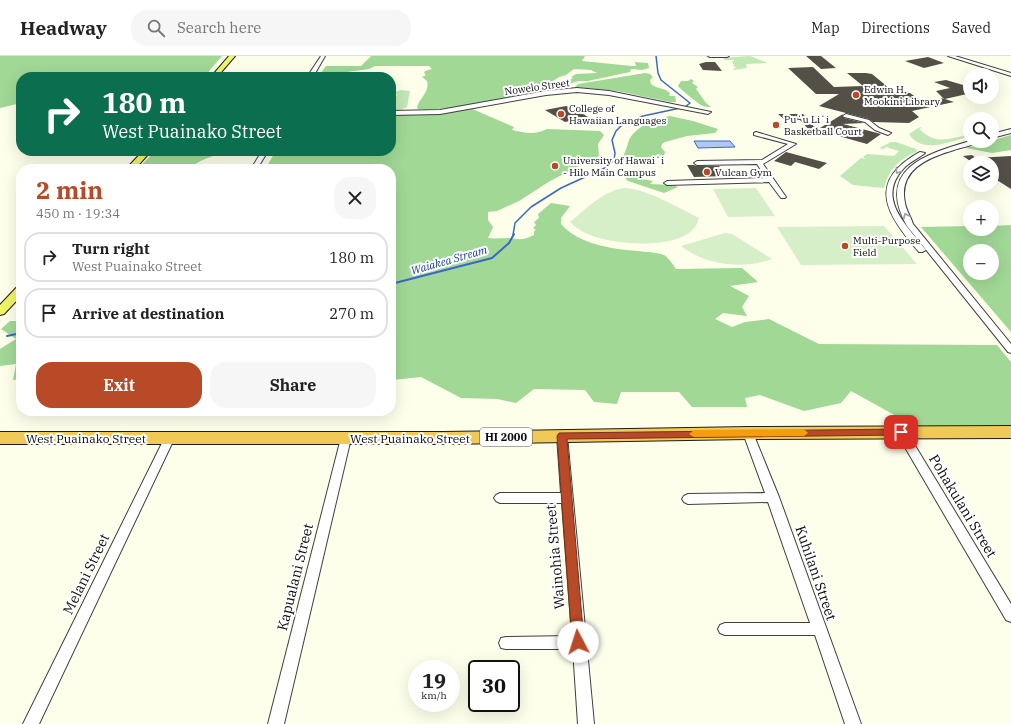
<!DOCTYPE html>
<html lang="en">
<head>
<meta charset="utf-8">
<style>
	:root { --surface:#fff; --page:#f6f6f6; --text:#222; --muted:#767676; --line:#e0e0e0; --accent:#b84a27 }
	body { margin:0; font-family:"IBM Plex Serif",serif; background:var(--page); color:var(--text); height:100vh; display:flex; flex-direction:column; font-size:15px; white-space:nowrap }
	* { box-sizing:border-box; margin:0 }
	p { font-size:13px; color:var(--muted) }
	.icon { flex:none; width:22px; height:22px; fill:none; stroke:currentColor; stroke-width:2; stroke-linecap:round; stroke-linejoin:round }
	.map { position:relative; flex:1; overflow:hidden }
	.details { position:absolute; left:16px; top:108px; width:380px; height:252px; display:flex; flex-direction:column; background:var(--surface); border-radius:16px; box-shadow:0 4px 16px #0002 }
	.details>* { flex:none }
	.banner { position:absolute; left:16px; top:16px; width:380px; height:84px; border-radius:16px; box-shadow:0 4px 16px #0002; background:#0b6e4f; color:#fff; overflow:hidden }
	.controls { position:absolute; left:963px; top:12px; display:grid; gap:8px }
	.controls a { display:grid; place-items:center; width:36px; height:36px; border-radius:50%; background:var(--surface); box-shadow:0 4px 16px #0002; font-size:20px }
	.speed { position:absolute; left:408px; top:604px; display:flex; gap:8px; font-size:20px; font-weight:700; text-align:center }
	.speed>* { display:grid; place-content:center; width:52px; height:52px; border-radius:50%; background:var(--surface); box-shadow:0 4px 16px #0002; line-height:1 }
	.speed small { font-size:10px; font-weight:400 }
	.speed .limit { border:2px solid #111; border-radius:6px; background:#fff; color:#111 }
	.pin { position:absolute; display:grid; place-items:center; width:34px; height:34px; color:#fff; margin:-17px; border-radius:8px; box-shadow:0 2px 6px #0006 }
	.me { position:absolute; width:44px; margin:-22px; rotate:355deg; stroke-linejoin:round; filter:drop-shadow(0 0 3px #0008) }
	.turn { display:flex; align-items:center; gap:14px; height:84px; padding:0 20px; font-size:18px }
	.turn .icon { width:52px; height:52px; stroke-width:2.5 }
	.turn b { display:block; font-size:28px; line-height:34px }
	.round { display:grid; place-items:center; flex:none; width:42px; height:42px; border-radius:16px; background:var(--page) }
	.summary { display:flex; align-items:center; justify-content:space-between; height:68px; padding:0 20px }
	h1 { font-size:24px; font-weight:700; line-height:30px; color:var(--accent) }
	.button { display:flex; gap:8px; margin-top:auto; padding:8px 20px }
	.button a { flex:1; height:46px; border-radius:16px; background:var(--accent); color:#fff; font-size:16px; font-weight:700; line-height:46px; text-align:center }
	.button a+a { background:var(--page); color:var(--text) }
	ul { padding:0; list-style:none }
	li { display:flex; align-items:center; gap:12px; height:50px; margin:0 8px 6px; padding:0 12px; border:2px solid var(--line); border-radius:16px }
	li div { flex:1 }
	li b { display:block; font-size:15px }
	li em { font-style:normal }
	header { display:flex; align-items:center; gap:24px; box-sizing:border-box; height:56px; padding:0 20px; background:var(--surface); border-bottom:1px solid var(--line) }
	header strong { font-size:19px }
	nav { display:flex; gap:22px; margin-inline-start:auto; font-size:14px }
	.search { width:280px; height:36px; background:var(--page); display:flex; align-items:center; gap:10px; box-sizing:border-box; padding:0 14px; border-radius:16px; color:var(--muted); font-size:15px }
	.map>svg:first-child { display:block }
	.green { fill:#c2e8b6 }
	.forest { fill:#a1d896; fill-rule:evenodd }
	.pitch { fill:#d6efc8 }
	.water { fill:#b1c8f4; stroke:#3a67ca }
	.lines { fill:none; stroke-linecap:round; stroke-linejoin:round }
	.stream-far1 { stroke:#3a67ca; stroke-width:1.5 }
	.stream { stroke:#3a67ca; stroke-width:2 }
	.building { fill:#545048 }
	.minor-casing { stroke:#3f3f3f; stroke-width:2 }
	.major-casing { stroke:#1d1d1d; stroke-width:2 }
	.highway-casing { stroke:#1d1d1d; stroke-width:2 }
	.minor { fill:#fff; fill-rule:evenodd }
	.major { fill:#f0f564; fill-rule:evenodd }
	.highway { fill:#f1c956; fill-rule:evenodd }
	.oneway { stroke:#9e9e9e }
	.route { fill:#b84a27; stroke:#783019 }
	.slow { fill:#f59e0b }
	.poi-dot { fill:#b84a27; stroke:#fff; stroke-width:1.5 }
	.labels { text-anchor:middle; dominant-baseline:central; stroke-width:4; stroke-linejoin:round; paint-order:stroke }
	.far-street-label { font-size:10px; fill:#0c0c0c; stroke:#fff }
	.far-poi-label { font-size:10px; fill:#0c0c0c; stroke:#fff; text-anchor:start }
	.far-water-label { font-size:11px; font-style:italic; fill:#193d9a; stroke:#fff }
	.shield { fill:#fff; stroke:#555; stroke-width:1 }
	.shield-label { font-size:11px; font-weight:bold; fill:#0c0c0c }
	.street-label { font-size:12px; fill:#0c0c0c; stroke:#fff }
	.near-street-label { font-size:14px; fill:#0c0c0c; stroke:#fff }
</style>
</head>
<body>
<header>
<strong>Headway</strong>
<div class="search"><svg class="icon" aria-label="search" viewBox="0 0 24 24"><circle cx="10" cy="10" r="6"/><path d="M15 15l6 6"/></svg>Search here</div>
<nav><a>Map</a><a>Directions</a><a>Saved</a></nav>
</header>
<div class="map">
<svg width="1011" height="668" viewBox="0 0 1011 668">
	<rect width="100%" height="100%" fill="#fdffeb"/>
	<g class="green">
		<path d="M750,0L768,7L746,8L747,12L733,14L736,11L733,10L734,9L732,6L734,4H725L723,2Z"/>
		<path d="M400,34L410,35L407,51L401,54L391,55V49L394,46L397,38H395V36Z"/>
		<path d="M920,71L922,72L919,73C923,76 928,81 933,82C942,86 959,81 970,78V80C952,85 922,99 909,78Z"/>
		<path d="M891,86H896L916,93L917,96C900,102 888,114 884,132L853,129L840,120L861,102L866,103L863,101L867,98L894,100L899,95L886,91L884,93L879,92Z"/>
	</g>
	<g class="forest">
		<path d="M0,0H222L204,21H21V47L0,52Z"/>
		<path d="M371,0H585L582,5L632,10H636L635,6L648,7L649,12L642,14L631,13L630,16L588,25H579L568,28V25L573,22L571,21L576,18L597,17L591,14L574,13L566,19L559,21L553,25L556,29L544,32L542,34C502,42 460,55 418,53L417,51C420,41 430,36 427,25L422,21L426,19L424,17L425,15L432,13L429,10H375L369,13L340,17L333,21H318L326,10H361Z"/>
		<path d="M645,17L650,18L653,21L650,24L651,28C656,33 666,32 670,37L669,40H675L676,46H670L617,35L575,31L578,28Z"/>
		<path d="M691,23L694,25L692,27L698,31L696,33L706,47L711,51C708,51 704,51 701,49C699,48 679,32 678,30L681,25H688Z"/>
		<path d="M470,52L514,71L512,74C524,77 536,79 547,73L600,75L604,79L598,88L599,100L550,125L519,145L497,155L488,156V164L493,171L488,182C495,183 501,182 508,182C520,183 522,185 534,179V175L536,174L533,172L536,169L534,166L539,162L538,158L551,147L570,150L561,162V168C578,188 612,193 637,195C646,196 656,196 664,199C669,202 673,209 676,213L742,212L758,226L730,230L749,240L742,251L747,260L723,257L715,263L732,271L745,266L769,263L819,288L997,289L1011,306V370L916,371L851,335L841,347L804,355L760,339L745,342L747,351H692L679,336H621L617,348L594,346L585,334L534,333L516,347L497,343L461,342L421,321L393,324L391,326V113H265L276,95H391V59L436,58Z"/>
		<path d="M670,60L693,65L718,73L715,77L687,80L665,86L662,88L661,91L665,96L664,99C649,100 635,105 621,105C624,99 626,94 628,87C633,71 655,63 670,60Z"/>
		<path d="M1011,79V94L992,97L966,92Z"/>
		<path d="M155,95H250L246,98C237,98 226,97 217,99C211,100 192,108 189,113H138Z"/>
		<path d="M631,117L642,123L653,125L650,128L673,129L678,131L664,137L628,125L626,123V119Z"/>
		<path d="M1011,169V276L921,171L970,170V173H992V170ZM970,195H992V217H970Z"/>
		<path d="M10,265H21V323L13,324L16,308L0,310V293L16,283L1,273Z"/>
	</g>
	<g class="pitch">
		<path d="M625,132C647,133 679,152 699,162C692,195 623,189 599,182C588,179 578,174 570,166C585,154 604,134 625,132Z"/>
		<path d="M756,132L775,160L728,161L713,133Z"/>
		<path d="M884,170L917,208L801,209L777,171Z"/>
		<path d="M725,177L732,178L772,203C743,214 705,209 681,190Z"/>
	</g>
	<path class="water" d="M694,85H730L735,91L698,92Z"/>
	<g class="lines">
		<path class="stream-far1" d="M513,179L515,167L531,151L561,132L607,111L614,104L615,97L612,84L616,75L622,69L643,60L685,51L690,47L661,24L658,17L656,0"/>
		<g class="stream">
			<path d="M391,228L492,202L509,187L514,178"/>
			<path d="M7,280L21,277"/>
		</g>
	</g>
	<g class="building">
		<path d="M806,0H821L836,12L821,13Z"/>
		<path d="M928,1L944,7L924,12L905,5Z"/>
		<path d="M706,6H715L722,15L703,14L699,8Z"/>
		<path d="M813,11L834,31L863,30L847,17H866L872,18L894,36L910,37L923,46L941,42L944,43L936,35L950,32L934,26L946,24L970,31V39L967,38L945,43L954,46L912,55L919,61L909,67L873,66L869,63L819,50L839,38H816L788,12Z"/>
		<path d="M566,50L578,55L588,61L565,66L545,54Z"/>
		<path d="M778,58H803L816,73L812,77L800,64H785Z"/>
		<path d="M843,58L842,60L844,62L864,67L843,68L881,78L867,88L835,79L829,72H820Z"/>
		<path d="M786,96L827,107L819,113L795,106L791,110L774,105Z"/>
		<path d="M972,99L976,102L1011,100V133L992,121V107H973L963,100Z"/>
		<path d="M687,109H694L697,110H719L726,120L694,121Z"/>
	</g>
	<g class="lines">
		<g class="minor-casing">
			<g id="minor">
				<path d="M321,0H325L313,21H307Z"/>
				<path d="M708,0H729L727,1H710Z"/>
				<path d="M948,0H955L1011,17V20Z"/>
				<path d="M577,32L609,35L711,56L708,58L609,39L577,36L546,39L440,58L391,59V55L440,54L546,35Z"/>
				<path d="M846,58L869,64L879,72L891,77L888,79L875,74L865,66L844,61L843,60Z"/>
				<path d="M1011,73V77L992,82V78Z"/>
				<path d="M756,76L796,88L763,108L786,141L785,142H781L769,126L667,129L664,127L667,125L766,122L757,108L697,109L694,107L697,105L762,104L788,88L754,79V77Z"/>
				<path d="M970,85H980C973,90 962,91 954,94C927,102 898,114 905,147C906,154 911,161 913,168L1011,288V297L1008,296L907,170C875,113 926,98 970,85Z"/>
				<path d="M262,95H268L257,113H251Z"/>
				<path d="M920,96L925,97C919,102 911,105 905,111C874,142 908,170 926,194L922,196H919C887,159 865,126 920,96Z"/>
				<path d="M901,372L905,373L1011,548V566L1006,564L896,376L897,373Z"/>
				<path d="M748,373L752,374L753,377L779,441L861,668H845L815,579H725L720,577L718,573L720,569L725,567H810L768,446L688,448L684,446L682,443L684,440L688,438L765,437L743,377L744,374Z"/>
				<path d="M562,376L566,377L567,380L594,668H578L573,593H506L501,592L499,587L501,582L506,581L572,580L562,447H500L496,445L494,442L496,439L500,437H561L557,380L558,377Z"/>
				<path d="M170,377L174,378L175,381L39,668H23L165,381L166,378Z"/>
				<path d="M346,378L350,379L351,382L284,668H268L341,382L342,379Z"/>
			</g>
		</g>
		<g class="major-casing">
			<g id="major">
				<path d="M229,0H235L217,21H211Z"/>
				<path d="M143,95H151L135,113H126Z"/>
				<path d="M21,230V240L4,258L0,259V249L17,231Z"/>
			</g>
		</g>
		<g class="highway-casing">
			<path id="highway" d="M1011,370V382L748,383L443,388H0V376H443L748,371Z"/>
		</g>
		<use href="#minor" class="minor"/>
		<use href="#major" class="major"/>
		<use href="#highway" class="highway"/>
	</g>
	<defs><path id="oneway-chevron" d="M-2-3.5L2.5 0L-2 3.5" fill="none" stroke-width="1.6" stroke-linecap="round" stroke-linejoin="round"/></defs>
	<g class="oneway">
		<use href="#oneway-chevron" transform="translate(898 115) rotate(126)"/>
		<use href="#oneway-chevron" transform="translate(906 160) rotate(-115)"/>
	</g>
	<path class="route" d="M901,373L906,376L901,379L567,383L584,586L583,590L578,592L574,590L572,586L557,380L559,377Z"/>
	<path class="slow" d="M804,373L808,377L804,380L694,381L689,378L694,374Z"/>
	<g class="poi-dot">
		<circle cx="856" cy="39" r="4"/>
		<circle cx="561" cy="58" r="4"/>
		<circle cx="776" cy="69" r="4"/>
		<circle cx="555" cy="110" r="4"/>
		<circle cx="707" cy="116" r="4"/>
		<circle cx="845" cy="190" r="4"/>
	</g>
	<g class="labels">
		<g class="far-street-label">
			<text transform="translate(537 31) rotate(-8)">Nowelo Street</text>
		</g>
		<g class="far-poi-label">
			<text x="864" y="33">Edwin H.<tspan x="864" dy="12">Mookini Library</tspan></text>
			<text x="569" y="52">College of<tspan x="569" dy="12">Hawaiian Languages</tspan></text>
			<text x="784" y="63">Puʻu Liʻi<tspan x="784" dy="12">Basketball Court</tspan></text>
			<text x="563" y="104">University of Hawaiʻi<tspan x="563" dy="12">- Hilo Main Campus</tspan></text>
			<text x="715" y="116">Vulcan Gym</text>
			<text x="853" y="184">Multi-Purpose<tspan x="853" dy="12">Field</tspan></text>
		</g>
		<g class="far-water-label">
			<text transform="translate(449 204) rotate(-16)">Waiakea Stream</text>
		</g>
		<rect class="shield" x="480" y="372" width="52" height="18" rx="3"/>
		<g class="shield-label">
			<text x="506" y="381">HI 2000</text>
		</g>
		<g class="street-label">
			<text x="86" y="382">West Puainako Street</text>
			<text x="410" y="382">West Puainako Street</text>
		</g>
		<g class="near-street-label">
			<text transform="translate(963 450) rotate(59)">Pohakulani Street</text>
			<text transform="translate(555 501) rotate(-95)">Wainohia Street</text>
			<text transform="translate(816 517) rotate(71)">Kuhilani Street</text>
			<text transform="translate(86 518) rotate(-64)">Melani Street</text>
			<text transform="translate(295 521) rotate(-76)">Kapualani Street</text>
		</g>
	</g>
</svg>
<div class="controls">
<a><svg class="icon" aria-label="sound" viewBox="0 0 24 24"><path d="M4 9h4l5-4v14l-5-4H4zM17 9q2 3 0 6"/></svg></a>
<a><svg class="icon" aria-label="search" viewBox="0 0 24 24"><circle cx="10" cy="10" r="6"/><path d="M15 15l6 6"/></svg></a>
<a><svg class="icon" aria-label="layers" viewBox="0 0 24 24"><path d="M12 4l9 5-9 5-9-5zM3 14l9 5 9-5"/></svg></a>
<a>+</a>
<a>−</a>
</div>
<div class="speed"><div>19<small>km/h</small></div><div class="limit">30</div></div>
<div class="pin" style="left:901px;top:376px;background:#d93025"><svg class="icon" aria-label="arrive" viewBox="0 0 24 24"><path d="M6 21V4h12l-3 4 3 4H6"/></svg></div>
<svg class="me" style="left:578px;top:586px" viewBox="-20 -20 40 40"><circle r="19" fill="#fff"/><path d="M0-13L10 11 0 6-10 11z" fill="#b84a27"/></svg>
<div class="banner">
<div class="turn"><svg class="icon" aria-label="right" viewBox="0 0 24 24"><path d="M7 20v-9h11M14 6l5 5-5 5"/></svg><div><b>180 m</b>West Puainako Street</div></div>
</div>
<section class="details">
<div class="summary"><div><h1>2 min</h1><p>450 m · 19:34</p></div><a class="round"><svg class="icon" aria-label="close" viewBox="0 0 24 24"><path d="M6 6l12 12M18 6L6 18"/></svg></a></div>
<ul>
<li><svg class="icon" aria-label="right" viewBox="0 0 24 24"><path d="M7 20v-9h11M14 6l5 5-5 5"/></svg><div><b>Turn right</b><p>West Puainako Street</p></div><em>180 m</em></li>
<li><svg class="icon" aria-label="arrive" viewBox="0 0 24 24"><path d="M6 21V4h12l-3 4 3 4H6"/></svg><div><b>Arrive at destination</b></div><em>270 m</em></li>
</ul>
<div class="button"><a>Exit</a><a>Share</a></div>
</section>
</div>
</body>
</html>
